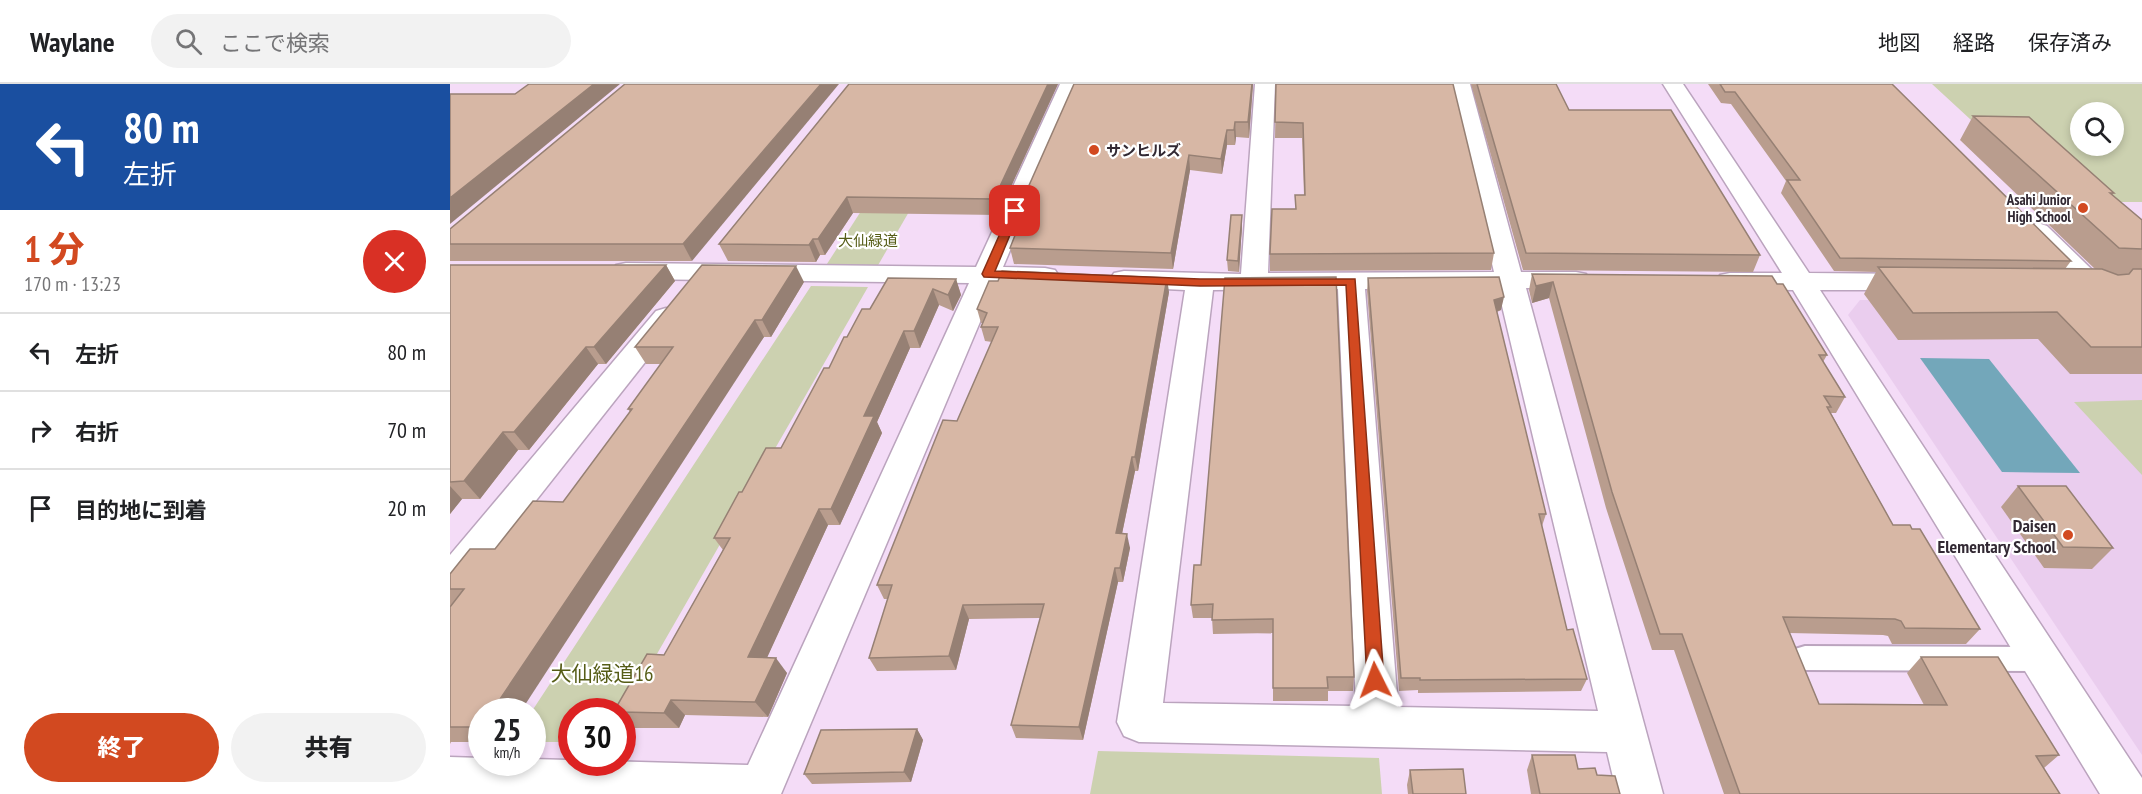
<!DOCTYPE html>
<html lang="ja">
<head>
<meta charset="utf-8">
<style>
	:root { --surface:#fff; --page:#f2f2f2; --text:#202124; --muted:#757577; --line:#e0e0e0; --accent:#d24920 }
	body { margin:0; font-family:"PT Sans Narrow","Noto Sans JP",sans-serif; background:var(--page); color:var(--text); height:100vh; display:flex; flex-direction:column; font-size:22px; white-space:nowrap }
	* { box-sizing:border-box; margin:0 }
	p { font-size:20px; color:var(--muted) }
	.icon { flex:none; width:33px; height:33px; fill:none; stroke:currentColor; stroke-width:2; stroke-linecap:round; stroke-linejoin:round }
	.map { position:relative; flex:1; overflow:hidden }
	.sheet { display:flex; flex-direction:column; background:var(--surface); width:450px }
	.sheet>* { flex:none }
	.hud { background:#1a4fa0; color:#fff; overflow:hidden }
	.fabs { position:absolute; left:1620px; top:18px; display:grid; gap:12px }
	.fabs a { display:grid; place-items:center; width:54px; height:54px; border-radius:50%; background:var(--surface); box-shadow:0 3px 9px #0003; font-size:30px }
	.speed { position:absolute; left:18px; top:614px; display:flex; gap:12px; font-size:30px; font-weight:700; text-align:center }
	.speed>* { display:grid; place-content:center; width:78px; height:78px; border-radius:50%; background:var(--surface); box-shadow:0 3px 9px #0003; line-height:1 }
	.speed small { font-size:15px; font-weight:400 }
	.speed .limit { border:9px solid #d22; background:#fff; color:#111 }
	.pin { position:absolute; display:grid; place-items:center; width:51px; height:51px; color:#fff; margin:-26px; border-radius:12px; box-shadow:0 3px 9px #0006 }
	.me { position:absolute; width:66px; margin:-33px; rotate:357deg; stroke-linejoin:round; filter:drop-shadow(0 0 4px #0008) }
	.turn { display:flex; align-items:center; gap:21px; height:126px; padding:0 24px; font-size:27px }
	.turn .icon { width:78px; height:78px; stroke-width:2.5 }
	.turn b { display:block; font-size:42px; line-height:51px }
	.round { display:grid; place-items:center; flex:none; width:63px; height:63px; border-radius:32px; background:var(--page) }
	.headline { display:flex; align-items:center; justify-content:space-between; height:102px; padding:0 24px }
	h1 { font-size:36px; font-weight:800; line-height:45px; color:var(--accent) }
	.cta { display:flex; gap:12px; margin-top:auto; padding:12px 24px }
	.cta a { flex:1; height:69px; border-radius:36px; background:var(--accent); color:#fff; font-size:24px; font-weight:800; line-height:69px; text-align:center }
	.cta a+a { background:var(--page); color:var(--text) }
	ul { padding:0; list-style:none }
	li { display:flex; align-items:center; gap:18px; height:78px; padding:0 24px; border-top:2px solid var(--line) }
	li div { flex:1 }
	li b { display:block; font-size:22px }
	li em { font-style:normal }
	header { display:flex; align-items:center; gap:36px; box-sizing:border-box; height:84px; padding:0 30px; background:var(--surface); border-bottom:2px solid var(--line) }
	header strong { font-size:28px }
	nav { display:flex; gap:33px; margin-inline-start:auto; font-size:21px }
	.search { width:420px; height:54px; background:var(--page); display:flex; align-items:center; gap:15px; box-sizing:border-box; padding:0 21px; border-radius:33px; color:var(--muted); font-size:22px }
	main { display:flex; flex:1; min-height:0 }
	.map>svg:first-child { display:block }
	.built { fill:#eacdee }
	.green { fill:#ccd1b0; fill-rule:evenodd }
	.water { fill:#73a7ba }
	.lines { fill:none; stroke-linecap:round; stroke-linejoin:round }
	.service-casing { stroke:#bba4be; stroke-width:4 }
	.minor-casing { stroke:#bba4be; stroke-width:3 }
	.service { fill:#fff; fill-rule:evenodd }
	.minor { fill:#fff; fill-rule:evenodd }
	.wall { fill:#b99d8e }
	.shaded-wall { fill:#968074 }
	.building { fill:#d7b7a5; stroke:#968074; stroke-width:1.5 }
	.route { fill:#d24920; stroke:#882f15; stroke-width:1.5 }
	.poi-dot { fill:#d24920; stroke:#fff; stroke-width:2 }
	.labels { text-anchor:middle; dominant-baseline:central; stroke-width:4.5; stroke-linejoin:round; paint-order:stroke }
	.far-poi-label { font-size:15px; font-weight:bold; fill:#322933; stroke:#fff; text-anchor:start }
	.far-park-label { font-size:15px; fill:#565d17; stroke:#fff }
	.poi-label { font-size:18px; font-weight:bold; fill:#322933; stroke:#fff; text-anchor:end }
	.near-park-label { font-size:21px; fill:#565d17; stroke:#fff }
</style>
</head>
<body>
<header>
<strong>Waylane</strong>
<div class="search"><svg class="icon" aria-label="search" viewBox="0 0 24 24"><circle cx="10" cy="10" r="6"/><path d="M15 15l6 6"/></svg>ここで検索</div>
<nav><a>地図</a><a>経路</a><a>保存済み</a></nav>
</header>
<main>
<section class="sheet">
<div class="hud">
<div class="turn"><svg class="icon" aria-label="left" viewBox="0 0 24 24"><path d="M17 20v-9H6M10 6l-5 5 5 5"/></svg><div><b>80 m</b>左折</div></div>
</div>
<div class="headline"><div><h1>1 分</h1><p>170 m · 13:23</p></div><a class="round" style="background:#d93025;color:#fff"><svg class="icon" aria-label="close" viewBox="0 0 24 24"><path d="M6 6l12 12M18 6L6 18"/></svg></a></div>
<ul>
<li><svg class="icon" aria-label="left" viewBox="0 0 24 24"><path d="M17 20v-9H6M10 6l-5 5 5 5"/></svg><div><b>左折</b></div><em>80 m</em></li>
<li><svg class="icon" aria-label="right" viewBox="0 0 24 24"><path d="M7 20v-9h11M14 6l5 5-5 5"/></svg><div><b>右折</b></div><em>70 m</em></li>
<li><svg class="icon" aria-label="arrive" viewBox="0 0 24 24"><path d="M6 21V4h12l-3 4 3 4H6"/></svg><div><b>目的地に到着</b></div><em>20 m</em></li>
</ul>
<div class="cta"><a>終了</a><a>共有</a></div>
</section>
<div class="map">
<svg width="1692" height="710" viewBox="0 0 1692 710">
	<rect width="100%" height="100%" fill="#f4dcf7"/>
	<path class="built" d="M1692,215V671L1398,231L1410,216Z"/>
	<g class="green">
		<path d="M493,0H533L427,183H375Z"/>
		<path d="M1482,0H1692V118H1610ZM1630,28H1664V62H1630Z"/>
		<path d="M361,202L418,203L173,629L172,627H122L121,658H83L82,627Z"/>
		<path d="M1692,316V391L1624,318Z"/>
		<path d="M648,667L929,674L932,710H640Z"/>
	</g>
	<path class="water" d="M1470,274L1539,275L1630,389L1552,388Z"/>
	<g class="lines">
		<g class="service-casing">
			<path id="service" d="M1355,562L1590,563L1600,566L1604,575L1600,584L1590,587L1355,586L1345,583L1341,574L1345,565Z"/>
		</g>
		<g class="minor-casing">
			<g id="minor">
				<path d="M610,0H630L553,183L595,184L605,186L609,192L605,198L595,200H546L331,710H0V673L32,674V678H82V675L298,681L519,199L176,195L166,193L162,187L166,181L176,179L526,183Z"/>
				<path d="M805,0H825L818,189L1044,188L1000,0H1020L1071,188H1126L1136,190L1140,196L1136,202L1126,204H1076L1213,710H1167L1157,668L689,658L674,652L667,638L735,206L674,203L664,201L660,195L664,189L674,187L791,190ZM888,205L906,622L713,619L763,206ZM915,205H1048L1148,627L948,623Z"/>
				<path d="M1213,0H1233L1359,189L1465,190L1475,192L1479,198L1475,204L1465,206H1370L1692,694V710H1650L1343,206L1280,205L1270,203L1266,197L1270,191L1280,189H1332Z"/>
				<path d="M1588,139L1597,142L1667,210L1671,216L1667,222L1657,224L1647,222L1579,152L1575,147L1579,142Z"/>
				<path d="M216,224L226,227L230,233L226,239L13,509L0,514V471L206,227Z"/>
			</g>
		</g>
		<use href="#service" class="service"/>
		<use href="#minor" class="minor"/>
	</g>
	<g class="wall">
		<path d="M175,0L242,177H0V145Z"/>
		<path d="M399,0H608L548,131L403,129L375,171H370L366,178L278,177L269,160Z"/>
		<path d="M624,0H803L799,54L786,53L785,61H777L772,90L740,86L723,185L564,180L560,164L575,124L573,115Z"/>
		<path d="M826,0L1044,169L1041,186L820,187V170L854,111L852,54H825Z"/>
		<path d="M1021,0H1106L1119,26L1310,171L1303,188L1073,186Z"/>
		<path d="M1258,0H1442L1621,177L1615,185H1645L1510,56L1523,32L1664,109L1662,111L1692,136V290H1620L1588,255L1448,256L1414,210L1426,188L1384,187L1331,109L1336,97L1281,20L1271,19Z"/>
		<path d="M792,142L789,188L778,187L777,176Z"/>
		<path d="M0,181H216L225,197L156,280H148L79,366H68L30,415H12L0,430Z"/>
		<path d="M1082,190L1327,200L1377,271L1373,278L1395,313L1386,329H1381L1443,441L1530,545L1516,560H1442L1438,552L1433,551L1339,549L1369,620L1474,621L1457,589L1471,573L1609,671L1594,684L1610,710H1274L1224,566H1202L1156,424L1099,214L1082,219L1079,206Z"/>
		<path d="M918,194L1051,226L1047,228L1096,430L1092,442L1117,546L1137,595L1131,607L968,609V606L949,607L917,207Z"/>
		<path d="M506,195L511,211L503,227L489,221L470,264H460L427,338L432,349L390,441H378L317,573L337,589L318,633L235,631L229,644H179L172,638V627L214,571L273,466L264,454L292,408L331,364L397,253L420,225Z"/>
		<path d="M354,198L321,253H314L32,627V658H1L0,660V523L1,522H0V490L45,465L113,418L180,328L178,325L211,280H196L185,263Z"/>
		<path d="M719,208L688,387H685L672,450L680,464L673,498H668L633,656L566,654L561,641L590,534L519,535L506,586L427,587L419,574L438,515H434L427,501L507,337L542,258L535,257L531,243L533,239H531L527,225Z"/>
		<path d="M1568,402L1663,464L1642,485L1594,484L1551,423Z"/>
		<path d="M751,481L904,593L903,607H878V617H823V549L763,550L762,534H743L741,521Z"/>
		<path d="M467,645L473,656L461,698L362,700L354,690Z"/>
		<path d="M1082,671L1147,691L1170,710H1081L1077,686Z"/>
		<path d="M960,686L1016,710H958L957,701Z"/>
	</g>
	<g class="shaded-wall">
		<path d="M144,0H170L0,140V114Z"/>
		<path d="M371,0H389L242,177L233,160Z"/>
		<path d="M598,0H608L548,131L544,115Z"/>
		<path d="M802,0H803L799,54L798,38Z"/>
		<path d="M785,38L786,53L785,61L784,46Z"/>
		<path d="M777,46V61L772,90L771,75Z"/>
		<path d="M739,71L740,86L723,185L721,169Z"/>
		<path d="M397,113L403,129L375,171L368,155Z"/>
		<path d="M792,131V142L789,188L788,177Z"/>
		<path d="M363,155L370,171L366,178L359,161Z"/>
		<path d="M216,181L225,197L156,280L144,263Z"/>
		<path d="M346,182L354,198L321,253L312,236Z"/>
		<path d="M717,194L719,208L688,387L685,373Z"/>
		<path d="M506,195L511,211L503,227L498,211Z"/>
		<path d="M1103,198L1099,214L1082,219L1086,202Z"/>
		<path d="M483,205L489,221L470,264L464,247Z"/>
		<path d="M1054,213L1051,226L1041,229L1044,216Z"/>
		<path d="M305,236L314,253L71,627H42Z"/>
		<path d="M454,247L460,264L427,338L432,349L390,441L381,425L414,332Z"/>
		<path d="M136,263L148,280L79,366L64,348Z"/>
		<path d="M53,348L68,366L30,415L14,397Z"/>
		<path d="M682,373L685,387L669,464L666,449Z"/>
		<path d="M0,402L12,415L0,430Z"/>
		<path d="M369,425L378,441L310,589L298,573Z"/>
		<path d="M677,450L680,464L673,498L670,484Z"/>
		<path d="M665,484L668,498L633,656L629,643Z"/>
		<path d="M513,521L519,535L506,586L499,572Z"/>
		<path d="M326,574L337,589L318,633L305,618Z"/>
		<path d="M221,616L235,631L229,644L214,629Z"/>
		<path d="M467,645L473,656L461,698L454,688Z"/>
	</g>
	<g class="building">
		<path d="M79,0H144L0,114V10H65Z"/>
		<path d="M175,0H371L233,160H0V145Z"/>
		<path d="M399,0H598L544,115L397,113L368,155H363L359,161L269,160Z"/>
		<path d="M624,0H802L798,38H785L784,46H777L771,75L739,71L721,169L560,164L579,116L573,115Z"/>
		<path d="M826,0H1003L1044,169L820,170L822,125H846L845,111H855L853,39L825,38Z"/>
		<path d="M1027,0H1106L1119,26H1221L1310,171L1076,169Z"/>
		<path d="M1270,0H1442L1621,177L1390,174L1337,96H1350L1285,8H1275Z"/>
		<path d="M1523,32L1579,33L1664,109H1660L1692,136V165L1669,164Z"/>
		<path d="M781,131H792L788,177L777,176Z"/>
		<path d="M0,181H216L144,263H136L64,348H53L14,397L0,398Z"/>
		<path d="M252,181L346,182L312,236H305L42,627H32L31,643H0V523L14,505H0V490L20,465H45L83,417L113,418L182,325H178L223,263H185Z"/>
		<path d="M1428,183L1652,185L1668,191L1679,190L1683,185H1692V263H1641L1607,228L1463,229Z"/>
		<path d="M552,187L717,194L685,373H682L666,449L677,450L670,484H665L629,643L561,641L594,520L513,521L499,572L419,574L442,501H427L493,336L507,337L548,243H531L537,229L527,225L539,197H548Z"/>
		<path d="M1082,190L1322,192L1327,200H1333L1377,271H1369L1395,313L1374,312L1381,323H1377L1443,441H1460L1462,445H1470L1530,545L1455,544L1451,537L1445,535L1333,533L1369,620L1497,621L1471,573H1548L1609,671L1586,672L1610,710H1290L1232,550H1210L1162,408L1103,198L1086,202Z"/>
		<path d="M886,193L904,593H877L878,604H823V535L762,536L763,520L741,521L744,481H751L775,194Z"/>
		<path d="M1049,193L1054,213L1044,216L1096,430H1089L1117,546L1123,545L1137,595L970,596V594H951L918,194Z"/>
		<path d="M438,194L506,195L498,211L483,205L464,247H454L414,332H424L381,425H369L298,573L326,574L305,618L221,616L214,629L172,628V627H164L197,570L214,571L280,454H264L289,408H292L316,364H331L374,284H379L394,253H397L412,225H420Z"/>
		<path d="M1568,402H1616L1663,464L1613,463Z"/>
		<path d="M467,645L454,688L354,690L371,646Z"/>
		<path d="M1082,671H1125L1128,685L1145,684L1147,691L1165,692L1170,710H1090Z"/>
		<path d="M1013,685L1016,710H963L960,686Z"/>
	</g>
	<path class="route" d="M565,124L570,127L545,187L750,195H905L934,596L931,601L925,603L919,601L917,596L896,201L750,202L534,193L532,190L560,127Z"/>
	<g class="poi-dot">
		<circle cx="644" cy="66" r="6"/>
		<circle cx="1633" cy="124" r="6"/>
		<circle cx="1618" cy="451" r="6"/>
	</g>
	<g class="labels">
		<g class="far-poi-label">
			<text x="656" y="66">サンヒルズ</text>
			<text x="1621" y="115" text-anchor="end">Asahi Junior<tspan x="1621" dy="17">High School</tspan></text>
		</g>
		<g class="far-park-label">
			<text x="418" y="156">大仙緑道</text>
		</g>
		<g class="poi-label">
			<text x="1606" y="441">Daisen<tspan x="1606" dy="21">Elementary School</tspan></text>
		</g>
		<g class="near-park-label">
			<text x="152" y="589">大仙緑道16</text>
		</g>
	</g>
</svg>
<div class="fabs">
<a><svg class="icon" aria-label="search" viewBox="0 0 24 24"><circle cx="10" cy="10" r="6"/><path d="M15 15l6 6"/></svg></a>
</div>
<div class="speed"><div>25<small>km/h</small></div><div class="limit">30</div></div>
<div class="pin" style="left:565px;top:127px;background:#d93025"><svg class="icon" aria-label="arrive" viewBox="0 0 24 24"><path d="M6 21V4h12l-3 4 3 4H6"/></svg></div>
<svg class="me" style="left:925px;top:596px" viewBox="-20 -20 40 40"><path d="M0-17L14 15 0 8-14 15z" fill="#d24920" stroke="#fff" stroke-width="4"/></svg>
</div>
</main>
</body>
</html>
